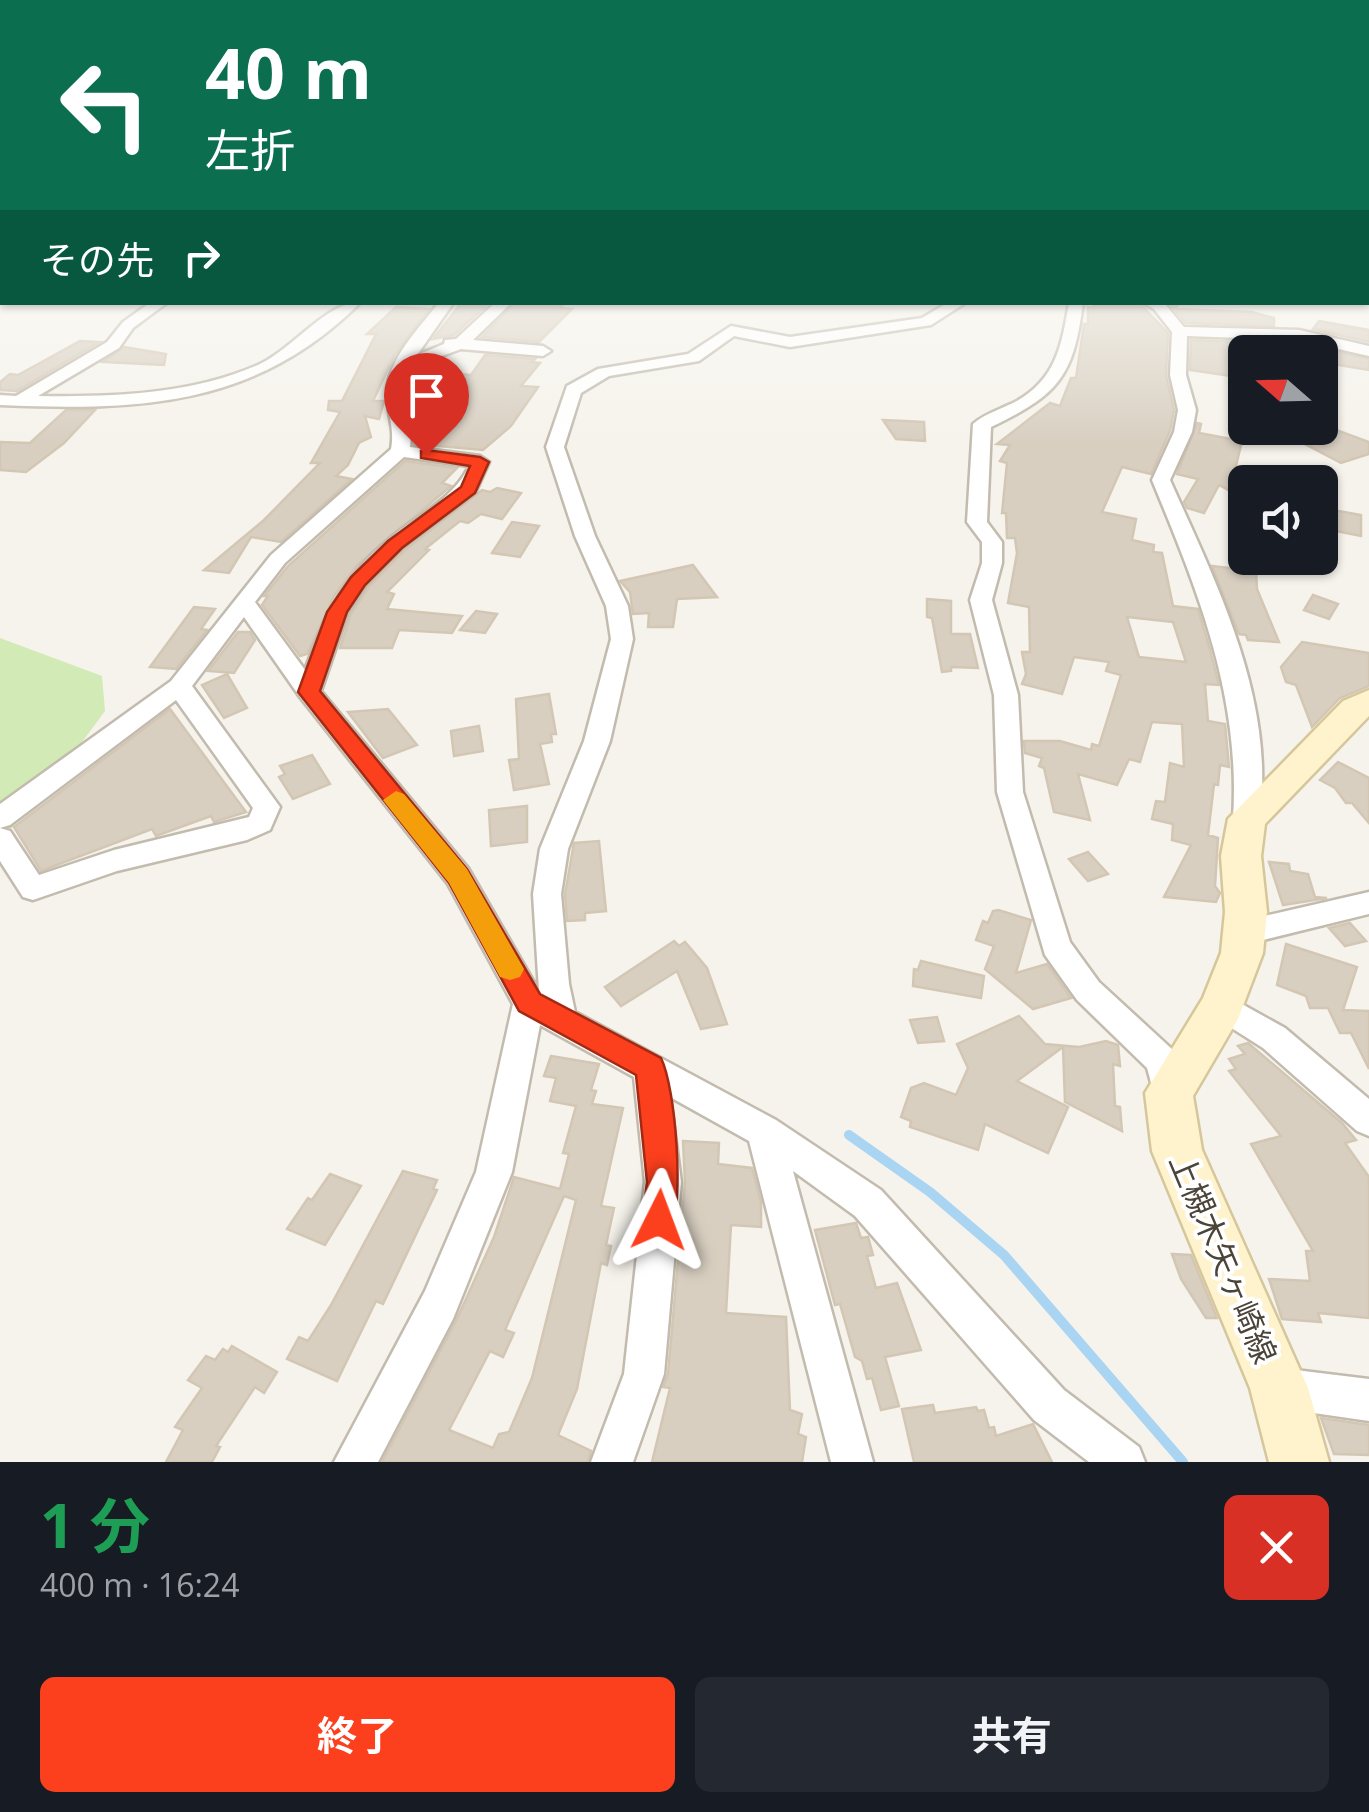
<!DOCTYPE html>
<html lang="ja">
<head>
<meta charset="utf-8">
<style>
	:root { --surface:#171b24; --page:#242831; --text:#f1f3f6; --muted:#9ea1a6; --accent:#fc3f1d }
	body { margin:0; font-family:"Open Sans","Noto Sans JP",sans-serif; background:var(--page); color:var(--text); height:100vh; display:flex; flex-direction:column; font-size:38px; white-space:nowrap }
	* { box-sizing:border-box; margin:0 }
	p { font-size:32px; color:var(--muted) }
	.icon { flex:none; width:55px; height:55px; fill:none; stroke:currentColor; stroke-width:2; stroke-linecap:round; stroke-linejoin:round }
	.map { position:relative; height:1462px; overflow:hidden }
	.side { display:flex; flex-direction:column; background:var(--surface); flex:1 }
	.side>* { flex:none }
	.guide { position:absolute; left:0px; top:0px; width:1370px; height:305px; box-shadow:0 2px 8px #0004; background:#0b6e4f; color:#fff; overflow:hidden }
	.needle { width:65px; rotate:290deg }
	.fabs { position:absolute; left:1228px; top:335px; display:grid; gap:20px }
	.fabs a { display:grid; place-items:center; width:110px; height:110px; border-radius:15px; background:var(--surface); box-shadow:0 2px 8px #0004; font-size:50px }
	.pin { position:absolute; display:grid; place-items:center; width:85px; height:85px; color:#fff; margin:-102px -42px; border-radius:50% 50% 50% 0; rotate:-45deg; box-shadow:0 0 10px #0007 }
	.pin .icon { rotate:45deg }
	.me { position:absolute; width:110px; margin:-55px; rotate:3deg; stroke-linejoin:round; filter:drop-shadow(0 0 8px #0008) }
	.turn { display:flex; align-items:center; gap:35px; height:210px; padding:0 40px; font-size:45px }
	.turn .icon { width:130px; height:130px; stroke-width:2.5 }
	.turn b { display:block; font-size:70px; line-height:85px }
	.then { display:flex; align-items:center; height:95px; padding:0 40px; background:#0003; gap:20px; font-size:38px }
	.round { display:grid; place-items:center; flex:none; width:105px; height:105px; border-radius:15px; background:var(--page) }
	.head { display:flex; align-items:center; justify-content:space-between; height:170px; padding:0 40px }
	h1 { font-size:60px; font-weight:700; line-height:75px; color:#1e9e55 }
	.cta { display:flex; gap:20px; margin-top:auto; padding:20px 40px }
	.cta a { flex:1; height:115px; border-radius:15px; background:var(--accent); color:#fff; font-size:40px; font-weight:700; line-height:115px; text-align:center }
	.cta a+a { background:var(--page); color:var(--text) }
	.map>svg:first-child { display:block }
	.green { fill:#d2eab5 }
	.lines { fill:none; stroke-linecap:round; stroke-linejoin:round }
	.stream { stroke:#a9d4f2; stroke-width:10 }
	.building { fill:#d8cfc1; stroke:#d3c7b4; stroke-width:2.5; fill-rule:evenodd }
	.minor-casing { stroke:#c2bbae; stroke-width:5 }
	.secondary-casing { stroke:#d6c79b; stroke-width:5 }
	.minor { fill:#fff; fill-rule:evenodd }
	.secondary { fill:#fff3cd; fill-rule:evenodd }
	.route { fill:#fc3f1d; stroke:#a42913; stroke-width:2.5 }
	.slow { fill:#f59e0b }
	.labels { text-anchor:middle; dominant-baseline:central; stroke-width:8; stroke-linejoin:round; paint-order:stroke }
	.near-street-label { font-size:32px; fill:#4b4439; stroke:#fff }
</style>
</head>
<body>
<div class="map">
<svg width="1369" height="1462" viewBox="0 0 1369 1462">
	<rect width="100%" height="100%" fill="#f6f3ec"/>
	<path class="green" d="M0,638L102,676L105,711L40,799L0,840Z"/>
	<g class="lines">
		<path class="stream" d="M849,1135L930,1192L1004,1255L1183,1462"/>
	</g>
	<g class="building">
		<path d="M462,302H490L454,335L433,339Z"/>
		<path d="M516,302H565L560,308L572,309L539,342L482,337Z"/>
		<path d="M1095,302H1138L1168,333L1166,375L1174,410L1170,431L1151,474L1122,467L1102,512L1136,519L1132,540L1154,545L1153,552L1162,553L1173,606L1198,609L1209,646L1219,685L1205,684L1208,721L1225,724L1229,767L1220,765L1218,785L1214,784L1208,835L1218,838L1215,886L1220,893L1216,902L1164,897L1191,845L1172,840L1173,824L1152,819L1156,801L1165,802L1170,763L1184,767L1182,724L1152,722L1140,762L1129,759L1117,785L1078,774L1090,820L1054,812L1044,768L1039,766L1042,758L1025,753L1024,741H1060L1091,750L1092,744L1099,746L1121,675L1106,671L1109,662L1074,657L1062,694L1022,684L1026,674L1022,652H1030L1029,607L1008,603L1017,553L1015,538H1007L1006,513H1002L1007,463L1000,461L1010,445L997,444L1050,403L1060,406L1071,378H1076L1084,324H1088V307L1093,308ZM1127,617L1173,622L1186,662L1139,657Z"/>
		<path d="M1168,302H1180L1175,309L1252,312L1274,318V326L1186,323Z"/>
		<path d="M396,307L429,309L395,354L373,401H384L379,419L365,416L371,437L359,443L348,465L336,476L352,479L281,542L251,537L229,573L204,570L264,520L320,463H311L340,412L328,410L329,401H342L376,334H367Z"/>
		<path d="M1319,321L1369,330V342L1313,329Z"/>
		<path d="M1191,340L1298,344L1369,359V370L1320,362V352L1256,350L1245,352V378L1190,370Z"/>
		<path d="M80,341L99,342L17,391L0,390V382L10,374L18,375Z"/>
		<path d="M124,347L166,354L164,365L103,362Z"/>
		<path d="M485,355L535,359L532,362L540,363L521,386L538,387L511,426L483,450L414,444L426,427L413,425L412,414L446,373L471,375Z"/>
		<path d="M66,410H95L64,443L26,472L0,470V442L30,443Z"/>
		<path d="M883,420L924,422L925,441L896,439Z"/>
		<path d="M1197,423L1201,424L1199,433L1242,441L1234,474L1251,482H1245V488L1234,493L1219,485L1204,513L1187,508L1184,502L1198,479L1177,474Z"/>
		<path d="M1328,427L1369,442V454L1341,463L1305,444Z"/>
		<path d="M405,461L457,468L442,483L451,486L357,565L334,596L307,654L300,656L262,605L268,596H264L288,566Z"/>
		<path d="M497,488L521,493L502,519L481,514L468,523L460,521L425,549L429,550L387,592L394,594L387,609L462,616L452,633L399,630L392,648H340L351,614L369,587L404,551L482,490L490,492Z"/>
		<path d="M1322,508L1361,515V536L1321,528Z"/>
		<path d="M512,522L539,526L520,557L492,553Z"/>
		<path d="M693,565L717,597L677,599L673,627H648L649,613L633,614L630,592L620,581Z"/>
		<path d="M1212,566L1256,571L1257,589L1279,642L1248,640L1246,635L1239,634Z"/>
		<path d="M1313,595L1338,604L1329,619L1304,610Z"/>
		<path d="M927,599L951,601V634H970L978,668L951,667V671L942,672L932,618L927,617Z"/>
		<path d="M194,607L215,609L201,629L207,630L176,669L150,667Z"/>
		<path d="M476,611L497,614L485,633L460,630Z"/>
		<path d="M238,632H250L255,640L234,673L208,671Z"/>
		<path d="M1302,642L1369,653V686L1340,698L1312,727L1296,685L1286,682L1281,667Z"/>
		<path d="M227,674L247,708L224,718L202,685Z"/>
		<path d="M549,694L556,734H551L552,742L540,744L549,784L514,790L509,760L519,759L516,699Z"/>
		<path d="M170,709L246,812L214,822L211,816L156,836L152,829L41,871L14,827Z"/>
		<path d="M388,709L417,745L383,758L348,712Z"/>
		<path d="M479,726L483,751L454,756L451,731Z"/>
		<path d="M312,755L330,784L293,799L279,777L285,774L280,766Z"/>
		<path d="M1338,762L1369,778V823L1352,803H1346L1335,788L1320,780Z"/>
		<path d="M527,806V842L491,846L489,810Z"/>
		<path d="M599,841L606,911L585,913V920L567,921L565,894L574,843Z"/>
		<path d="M1088,852L1108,874L1088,881L1069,859Z"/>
		<path d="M1269,862L1289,864L1290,871L1308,874L1315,897L1327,898L1283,905Z"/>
		<path d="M998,910L1031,920L1016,973L1047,964L1071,998L1033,1009L985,969L994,946L976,940L983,921L988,923L993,911Z"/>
		<path d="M1350,923L1366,941L1345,946L1329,928Z"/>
		<path d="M674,941L679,946L685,942L707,968L727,1024L701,1029L677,971L621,1006L605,987Z"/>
		<path d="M1286,944L1357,967L1343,1010L1369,1011V1069L1351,1033H1340L1328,1008H1310L1306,996L1277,985Z"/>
		<path d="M921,961L984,976L981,998L913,986L914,969L918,970Z"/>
		<path d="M1019,1016L1045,1044L1079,1047L1106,1041L1118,1045L1120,1066L1113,1064L1115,1106L1120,1107L1122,1131L1065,1102L1063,1047L1017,1081L1068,1107L1048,1153L985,1124L978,1150L910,1127L911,1121L901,1117L911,1088L924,1083L956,1095L968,1068L957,1044Z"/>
		<path d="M937,1017L944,1041L918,1043L910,1020Z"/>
		<path d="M1248,1043L1342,1123L1356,1140L1345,1143L1369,1177V1318L1318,1313L1321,1322L1282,1319L1269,1279L1310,1281L1306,1251H1313L1251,1144L1281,1136L1229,1071L1236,1069L1229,1059L1245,1054L1238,1046Z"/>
		<path d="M551,1056L599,1064L591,1090L596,1091L592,1104L623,1108L601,1206L614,1208L606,1245L611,1246L607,1265L601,1263L577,1389L558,1435L591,1451L588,1462H382L456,1321L494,1237L514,1177L560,1189L569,1154L563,1153L576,1106L550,1101L556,1078L544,1076ZM564,1196L576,1200L532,1378L509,1432L499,1434L493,1448L449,1430L490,1351L503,1357L514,1333L505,1330Z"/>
		<path d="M683,1141L719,1143L718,1164L752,1168L761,1202V1227L731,1225L726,1313L786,1317L790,1410L802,1414L798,1434L806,1437L802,1462H652L670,1388L663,1387L668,1374L685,1182Z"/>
		<path d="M403,1171L437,1180L433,1189L437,1190L383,1304L376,1301L337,1381L287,1359L299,1337L308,1341L331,1305Z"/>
		<path d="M330,1174L361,1186L325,1245L287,1229L308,1198L312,1200Z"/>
		<path d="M856,1223L861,1238L868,1237L873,1255L867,1256L876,1288L897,1283L921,1350L885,1357L899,1406L881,1410L872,1378L867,1379L862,1361L855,1357L840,1304L835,1305L815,1230Z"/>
		<path d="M1172,1254L1191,1255L1217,1318H1206L1181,1279Z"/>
		<path d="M232,1346L277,1372L264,1393L255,1387L216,1446L220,1447L212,1462H166L183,1430L175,1427L202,1388L188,1380L206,1356L215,1360L223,1349L228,1352Z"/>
		<path d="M933,1405L935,1413L976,1407L978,1411L984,1410L989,1428L994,1427L996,1436L1033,1424L1052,1462H914L902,1409Z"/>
		<path d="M1321,1418L1369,1425V1455L1334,1454Z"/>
	</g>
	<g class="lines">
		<g class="minor-casing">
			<g id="minor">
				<path d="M151,302H168L133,328L119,348L38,396C112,397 189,395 258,365C292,350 326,302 361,302C256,407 140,411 0,405V395L16,396L107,342L123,322Z"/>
				<path d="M439,302H454L417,355L444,344L445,340L456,339L496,302H512L473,340L543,346L551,351L543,356L461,349L409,368C398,396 414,419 410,447L480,456L489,462L475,493L402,548L366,585L348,612L321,691L468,868L539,991L533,894L540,849L584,741L611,639L606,606L575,536L546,447L567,386L598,369L688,354L731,326L790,337L922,318L949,302H967L931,325L790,347L734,336L699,361L609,376L581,393L564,447L595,536L628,606L633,639L610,741L568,849L561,894L569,984L575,1012L776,1120L881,1190L1064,1390L1139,1447L1145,1462H1089L1034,1420L855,1216L793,1171L873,1462H831L749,1141L670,1097L681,1182L664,1374L633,1462H591L624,1374L645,1182L634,1077L540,1025L512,1172L453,1319L378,1462H334L425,1291L476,1172L513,1004L448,884L300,697L244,617L192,686L280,807L270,830L247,840L117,871L33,900L23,897L0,861V804L171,681L271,555L391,449C395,428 387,413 387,393C387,359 420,328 439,302ZM404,457L469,466C453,500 417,515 389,539C343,577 325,615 305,670L255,602L285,563ZM176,700L253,808L249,817L114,850L39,875L10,831L0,828L10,825Z"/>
				<path d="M1069,302H1083C1074,377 1058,395 991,427L987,522L1002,542V563L992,600L1018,695L1023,792L1070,942L1099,982L1174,1051L1186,1093L1181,1104L1169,1108L1157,1104L1147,1068L1077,1000L1045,955L997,792L994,695L970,600L982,563V542L967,522L973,424C984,414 1001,409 1015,402C1056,380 1062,345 1069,302Z"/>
				<path d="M1142,302L1164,303L1184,327L1299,330L1369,346V356L1299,340L1187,336L1186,375L1196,410L1192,432L1170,480C1213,576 1266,681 1262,788C1261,801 1263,815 1257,826H1237L1233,819C1241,697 1198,591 1152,480L1174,432L1178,410L1170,375L1172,332L1154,309Z"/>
				<path d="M1369,892V914L1243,945L1232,941L1228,933L1232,925L1243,921Z"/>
				<path d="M1222,993L1285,1028L1369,1099V1136L1357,1131L1263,1048L1211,1015L1206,1006L1211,997Z"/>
				<path d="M1279,1368L1369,1379V1421L1279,1408L1265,1402L1259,1388L1265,1374Z"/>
			</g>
		</g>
		<g class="secondary-casing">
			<path id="secondary" d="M1369,690V716L1265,824L1261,856L1267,912L1263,953L1238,1019L1193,1096L1202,1150L1308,1388L1329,1462H1269L1250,1388L1152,1151L1145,1093L1203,998L1221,953L1225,912L1221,856L1228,819L1343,701Z"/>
		</g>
		<use href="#minor" class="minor"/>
		<use href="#secondary" class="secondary"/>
	</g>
	<linearGradient id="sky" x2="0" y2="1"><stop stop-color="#8fc1ec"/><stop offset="0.54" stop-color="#fbfaf6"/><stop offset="1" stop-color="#fbfaf6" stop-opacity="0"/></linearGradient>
	<rect width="1369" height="444" fill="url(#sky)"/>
	<path class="route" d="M426,450L480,457L489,462L475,493L402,548L365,585L347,612L320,691L467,869L540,994L661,1058C676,1089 684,1200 671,1232L659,1237L647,1232L642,1220L647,1182L636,1075L519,1011L449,883L298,692L327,612L351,577L388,541L461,487L470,466L421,458V451Z"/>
	<path class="slow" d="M396,791L404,794L467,869L524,969L520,977L510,980L500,977L449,883L383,800Z"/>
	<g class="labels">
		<g class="near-street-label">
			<text transform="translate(1224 1258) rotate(67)">上槻木矢ヶ崎線</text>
		</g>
	</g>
</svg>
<div class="fabs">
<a><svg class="needle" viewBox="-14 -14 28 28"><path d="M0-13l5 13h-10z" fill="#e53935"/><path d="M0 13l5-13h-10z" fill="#9ea1a6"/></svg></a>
<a><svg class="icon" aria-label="sound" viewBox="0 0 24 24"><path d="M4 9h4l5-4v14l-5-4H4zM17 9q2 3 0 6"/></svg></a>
</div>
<div class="pin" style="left:426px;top:455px;background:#d93025"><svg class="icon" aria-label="arrive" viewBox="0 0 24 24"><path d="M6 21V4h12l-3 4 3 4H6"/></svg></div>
<svg class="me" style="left:659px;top:1220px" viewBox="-20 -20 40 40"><path d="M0-17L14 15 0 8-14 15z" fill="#fc3f1d" stroke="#fff" stroke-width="4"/></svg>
<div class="guide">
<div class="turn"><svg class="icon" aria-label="left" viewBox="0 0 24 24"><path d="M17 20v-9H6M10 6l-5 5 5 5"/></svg><div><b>40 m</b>左折</div></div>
<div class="then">その先<svg class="icon" aria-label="right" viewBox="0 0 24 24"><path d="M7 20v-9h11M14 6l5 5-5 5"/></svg></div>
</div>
</div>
<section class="side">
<div class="head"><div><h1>1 分</h1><p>400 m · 16:24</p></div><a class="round" style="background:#d93025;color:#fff"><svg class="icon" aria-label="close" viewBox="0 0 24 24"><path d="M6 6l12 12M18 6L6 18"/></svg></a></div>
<div class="cta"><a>終了</a><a>共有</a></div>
</section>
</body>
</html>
